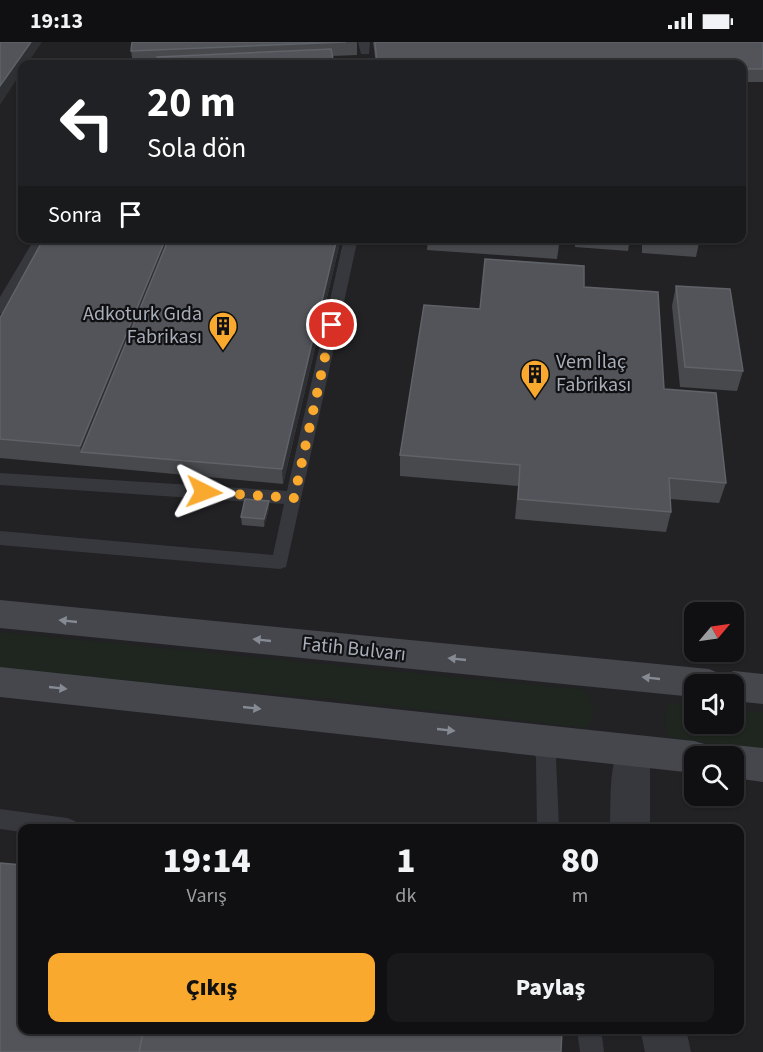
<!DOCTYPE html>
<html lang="tr">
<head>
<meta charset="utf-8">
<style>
	:root { --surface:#101012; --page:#19191b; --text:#f1f3f6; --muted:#9c9d9f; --line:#303032; --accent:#f8a92e }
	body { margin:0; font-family:"Source Sans 3",sans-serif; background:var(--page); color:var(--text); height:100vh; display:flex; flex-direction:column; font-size:22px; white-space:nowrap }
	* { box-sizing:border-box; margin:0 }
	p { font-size:20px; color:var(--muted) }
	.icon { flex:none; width:33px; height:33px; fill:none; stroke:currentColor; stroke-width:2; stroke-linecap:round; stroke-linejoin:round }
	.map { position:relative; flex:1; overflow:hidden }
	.details { position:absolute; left:18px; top:782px; width:726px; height:210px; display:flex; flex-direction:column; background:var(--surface); border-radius:12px; box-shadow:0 2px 4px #0004,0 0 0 2px var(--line) }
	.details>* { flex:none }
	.banner { position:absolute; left:18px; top:18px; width:728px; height:183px; border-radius:12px; box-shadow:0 2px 4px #0004,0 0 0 2px var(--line); background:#202124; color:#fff; overflow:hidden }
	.needle { width:39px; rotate:61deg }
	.fabs { position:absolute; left:684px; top:560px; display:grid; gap:12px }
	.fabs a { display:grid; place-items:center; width:60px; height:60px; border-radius:12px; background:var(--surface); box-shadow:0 2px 4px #0004,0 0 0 2px var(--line); font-size:30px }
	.pin { position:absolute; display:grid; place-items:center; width:51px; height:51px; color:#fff; margin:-26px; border:3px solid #fff; border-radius:50%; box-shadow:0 2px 6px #0007 }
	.me { position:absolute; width:66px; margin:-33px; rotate:93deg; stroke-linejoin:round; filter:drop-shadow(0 0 4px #0008) }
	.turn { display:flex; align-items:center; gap:21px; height:126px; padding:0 30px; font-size:27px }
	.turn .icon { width:78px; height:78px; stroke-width:2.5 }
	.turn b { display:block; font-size:42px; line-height:51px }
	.then { display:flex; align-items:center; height:57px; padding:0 30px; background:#0003; gap:12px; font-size:22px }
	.eta { display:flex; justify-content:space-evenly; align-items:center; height:102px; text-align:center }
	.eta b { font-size:36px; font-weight:800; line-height:42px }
	.action { display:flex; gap:12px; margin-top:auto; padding:12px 30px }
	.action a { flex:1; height:69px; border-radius:12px; background:var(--accent); color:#111; font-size:24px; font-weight:800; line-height:69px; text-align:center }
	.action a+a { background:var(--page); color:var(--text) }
	.status { display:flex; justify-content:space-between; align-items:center; height:42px; padding:0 30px; background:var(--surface); direction:ltr }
	.status svg { height:16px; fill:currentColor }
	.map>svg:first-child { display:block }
	.built { fill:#222225; fill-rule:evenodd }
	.green { fill:#1e261f }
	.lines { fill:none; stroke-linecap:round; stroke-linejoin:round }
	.lane { fill:#37383d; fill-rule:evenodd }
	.street { fill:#37383d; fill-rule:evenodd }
	.secondary { fill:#45474d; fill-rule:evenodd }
	.wall { fill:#47494d }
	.shaded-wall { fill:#2f3033 }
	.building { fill:#525459; stroke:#5f6268; stroke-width:1.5 }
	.oneway { fill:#858a93 }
	.route { stroke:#f8a92e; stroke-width:10; stroke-dasharray:0 18 }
	.labels { text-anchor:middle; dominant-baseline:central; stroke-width:4.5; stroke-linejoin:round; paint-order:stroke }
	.poi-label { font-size:20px; fill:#a8aeb9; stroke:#111113; text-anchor:end }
	.street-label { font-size:20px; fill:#a8aeb9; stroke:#111113 }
</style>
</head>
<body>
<div class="status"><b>19:13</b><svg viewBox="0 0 49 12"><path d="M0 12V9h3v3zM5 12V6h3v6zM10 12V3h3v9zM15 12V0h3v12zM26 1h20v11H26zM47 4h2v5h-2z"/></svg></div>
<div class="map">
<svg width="763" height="1010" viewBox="0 0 763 1010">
	<rect width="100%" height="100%" fill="#161618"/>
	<path class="built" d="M0,0H763V1010H0ZM22,22H741V196H22ZM694,570H734V609H694ZM694,642H734V681H694ZM694,714H734V753H694ZM22,786H740V987H22Z"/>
	<g class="green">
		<path d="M0,590L585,648L595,668L588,686L328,657L0,627Z"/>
		<path d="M669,661L694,663V681H734V667L763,670V708L668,695L665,677Z"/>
	</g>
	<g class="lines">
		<g class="lane">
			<path d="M358,0H370L369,12H361Z"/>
			<path d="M35,196H49L7,268L0,272V255Z"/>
			<path d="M344,196H358L286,525L280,527L0,503V489L273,513L284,462L0,443V431L287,449Z"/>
			<path d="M539,689L546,692L556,716L559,786H537L536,716L529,698L532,692Z"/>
			<path d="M0,767L67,776L75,779L78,786H22V790L0,787Z"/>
			<path d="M577,987H601L604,1010H580Z"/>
		</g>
		<g class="street">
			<path d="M635,693L648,697L654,709L650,727V786H610C611,756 608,725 622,697Z"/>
			<path d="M640,987H686L691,1010H645Z"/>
		</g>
		<g class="secondary">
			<path d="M0,558L709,627L723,633L734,629L763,632V662L734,659V642H694V655L0,586Z"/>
			<path d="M0,625L694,699L708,703L713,714H694V731L0,655Z"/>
			<path d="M734,703L763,706V740L734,736V714H718L720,708Z"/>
		</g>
	</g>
	<g class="wall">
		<path d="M132,0H357V13L332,14L334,22H157V21L133,22L131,9Z"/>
		<path d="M373,0H763V40H741V22H376Z"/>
		<path d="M341,196L283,442L0,416V276Z"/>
		<path d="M428,196H560L557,217L427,208Z"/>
		<path d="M575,196H630L628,209L575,205Z"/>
		<path d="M642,196H700L696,215L642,211Z"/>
		<path d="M676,244L743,329L737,349L680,345L672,264Z"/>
		<path d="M480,267L664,347L726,441L719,461L670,457L671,470L666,490L515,477L518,444L400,434V413Z"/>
		<path d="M269,466L264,485L242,483L241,475Z"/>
	</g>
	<g class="shaded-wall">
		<path d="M31,0H42L27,22H22V29L0,63V44Z"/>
		<path d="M166,196H177L81,410L80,404Z"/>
		<path d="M337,196H341L283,442L282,427Z"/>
		<path d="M269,459V466L264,485V477Z"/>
	</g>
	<g class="building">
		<path d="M0,0H31L0,44Z"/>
		<path d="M132,0H346L131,9Z"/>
		<path d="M375,0H763V27H741V22H377Z"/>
		<path d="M331,7L334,22H277L276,19L188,22H157V15Z"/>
		<path d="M44,196H166L80,404L0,397V276Z"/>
		<path d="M169,196H337L282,427L81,410Z"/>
		<path d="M485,217L584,224V245L658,250L664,347L716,351L726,441L669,436L671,470L518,457L520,423L400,413L424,263L480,267Z"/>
		<path d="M676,244L730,247L743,329L685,325Z"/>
		<path d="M245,457L269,459L264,477L241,475Z"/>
		<path d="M0,821L22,823V987H144L139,1010H0Z"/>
		<path d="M144,987H562L561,1010H139Z"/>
	</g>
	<defs><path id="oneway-solid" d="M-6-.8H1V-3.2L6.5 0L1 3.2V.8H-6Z" transform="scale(1.5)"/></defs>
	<g class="oneway">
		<use href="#oneway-solid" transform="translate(68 579) rotate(-174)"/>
		<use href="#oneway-solid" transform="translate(262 598) rotate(-174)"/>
		<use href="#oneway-solid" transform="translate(457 617) rotate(-174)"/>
		<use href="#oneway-solid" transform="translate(651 636) rotate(-174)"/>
		<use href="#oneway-solid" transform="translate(58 646) rotate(6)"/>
		<use href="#oneway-solid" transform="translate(252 666) rotate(6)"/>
		<use href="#oneway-solid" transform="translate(446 688) rotate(6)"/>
	</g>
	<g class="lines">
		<path class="route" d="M204,450L294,456L332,283"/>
	</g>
	<defs>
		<g id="building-pin" transform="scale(1.5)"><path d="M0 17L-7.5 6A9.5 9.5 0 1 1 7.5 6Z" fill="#f8a92e" stroke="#111113"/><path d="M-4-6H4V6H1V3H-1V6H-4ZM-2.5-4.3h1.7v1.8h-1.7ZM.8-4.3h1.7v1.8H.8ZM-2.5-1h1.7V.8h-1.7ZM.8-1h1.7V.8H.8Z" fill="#111"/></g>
	</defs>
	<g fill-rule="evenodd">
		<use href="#building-pin" x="223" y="284"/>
		<use href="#building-pin" x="535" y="332"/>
	</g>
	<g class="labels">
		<g class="poi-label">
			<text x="202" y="272">Adkoturk Gıda<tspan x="202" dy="23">Fabrikası</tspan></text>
			<text x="556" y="320" text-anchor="start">Vem İlaç<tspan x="556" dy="23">Fabrikası</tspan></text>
		</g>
		<g class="street-label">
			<text transform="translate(354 607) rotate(6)">Fatih Bulvarı</text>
		</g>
	</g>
</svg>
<div class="fabs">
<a><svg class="needle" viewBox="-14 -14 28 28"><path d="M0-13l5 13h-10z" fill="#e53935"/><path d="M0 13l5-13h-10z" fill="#9c9d9f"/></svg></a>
<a><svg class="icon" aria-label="sound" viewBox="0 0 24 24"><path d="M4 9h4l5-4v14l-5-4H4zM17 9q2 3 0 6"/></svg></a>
<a><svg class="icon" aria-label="search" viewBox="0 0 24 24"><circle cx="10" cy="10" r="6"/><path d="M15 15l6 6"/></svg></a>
</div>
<div class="pin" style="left:332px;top:283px;background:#d93025"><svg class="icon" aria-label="arrive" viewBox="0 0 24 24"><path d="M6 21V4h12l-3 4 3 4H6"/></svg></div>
<svg class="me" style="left:204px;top:450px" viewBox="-20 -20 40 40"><path d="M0-17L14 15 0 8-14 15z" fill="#f8a92e" stroke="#fff" stroke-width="4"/></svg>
<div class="banner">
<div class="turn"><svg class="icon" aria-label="left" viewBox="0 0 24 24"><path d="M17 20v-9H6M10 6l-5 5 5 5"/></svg><div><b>20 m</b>Sola dön</div></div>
<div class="then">Sonra<svg class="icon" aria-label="arrive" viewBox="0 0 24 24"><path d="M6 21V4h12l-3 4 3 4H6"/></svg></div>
</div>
<section class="details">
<div class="eta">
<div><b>19:14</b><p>Varış</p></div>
<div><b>1</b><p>dk</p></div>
<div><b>80</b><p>m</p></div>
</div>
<div class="action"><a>Çıkış</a><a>Paylaş</a></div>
</section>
</div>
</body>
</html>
